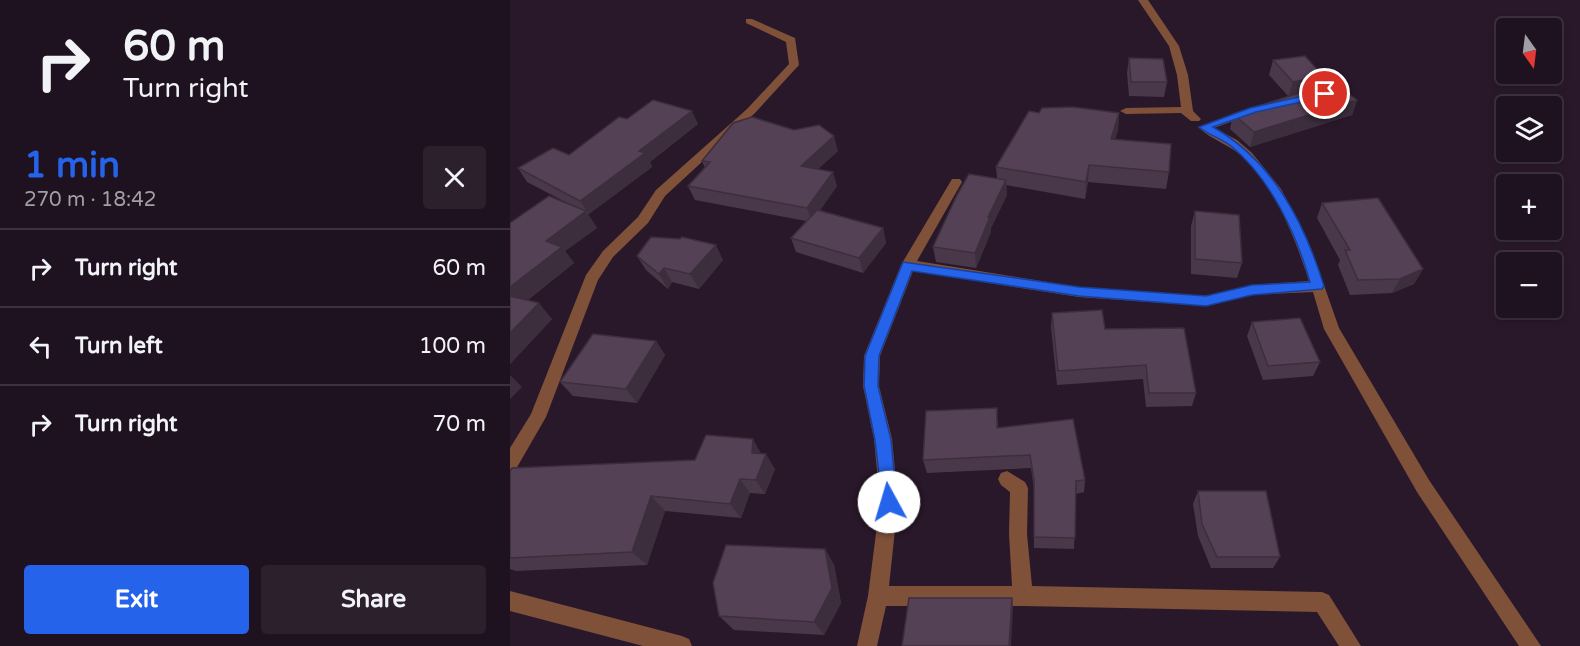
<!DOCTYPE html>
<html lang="en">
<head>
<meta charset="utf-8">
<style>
	:root { --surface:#1f1220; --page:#2c202d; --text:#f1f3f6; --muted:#a19ea5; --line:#3c323e; --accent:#2563eb }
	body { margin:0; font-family:"Varela Round",sans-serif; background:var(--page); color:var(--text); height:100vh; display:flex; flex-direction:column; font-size:22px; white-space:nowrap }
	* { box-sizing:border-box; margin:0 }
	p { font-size:20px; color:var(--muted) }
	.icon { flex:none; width:33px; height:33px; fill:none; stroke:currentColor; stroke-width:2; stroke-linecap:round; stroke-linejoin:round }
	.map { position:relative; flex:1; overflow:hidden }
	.panel { display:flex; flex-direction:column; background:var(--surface); width:510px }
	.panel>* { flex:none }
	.hud { background:#1f1220; color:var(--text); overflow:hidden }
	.needle { width:39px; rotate:166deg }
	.controls { position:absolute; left:986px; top:18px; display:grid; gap:12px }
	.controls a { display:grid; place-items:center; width:66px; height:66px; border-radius:6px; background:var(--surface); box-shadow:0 3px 9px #0003,0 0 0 2px var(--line); font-size:30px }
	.pin { position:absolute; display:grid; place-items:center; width:51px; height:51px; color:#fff; margin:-26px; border:3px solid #fff; border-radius:50%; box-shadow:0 2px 6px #0007 }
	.me { position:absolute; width:66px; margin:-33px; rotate:354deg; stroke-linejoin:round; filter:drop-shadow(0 0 4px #0008) }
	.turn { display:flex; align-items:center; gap:21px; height:126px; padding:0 24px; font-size:27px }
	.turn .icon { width:78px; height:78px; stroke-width:2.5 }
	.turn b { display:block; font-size:42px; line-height:51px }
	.round { display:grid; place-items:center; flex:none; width:63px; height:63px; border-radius:6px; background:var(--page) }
	.overview { display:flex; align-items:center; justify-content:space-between; height:102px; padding:0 24px }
	h1 { font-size:36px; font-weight:700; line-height:45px; color:var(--accent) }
	.action { display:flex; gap:12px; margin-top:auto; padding:12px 24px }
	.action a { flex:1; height:69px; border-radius:6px; background:var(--accent); color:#fff; font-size:24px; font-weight:700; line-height:69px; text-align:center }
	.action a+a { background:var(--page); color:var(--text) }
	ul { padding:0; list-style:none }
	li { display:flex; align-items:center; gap:18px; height:78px; padding:0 24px; border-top:2px solid var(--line) }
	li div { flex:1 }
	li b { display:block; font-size:22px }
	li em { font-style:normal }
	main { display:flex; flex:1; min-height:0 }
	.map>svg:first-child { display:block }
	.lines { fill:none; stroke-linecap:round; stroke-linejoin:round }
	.minor { fill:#7f5139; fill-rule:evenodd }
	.wall { fill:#493849 }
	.shaded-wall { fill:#3c2e3c }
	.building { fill:#554155; stroke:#3c2e3c; stroke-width:1.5 }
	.route { fill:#2563eb; stroke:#184099; stroke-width:1.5 }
</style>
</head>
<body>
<main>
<section class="panel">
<div class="hud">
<div class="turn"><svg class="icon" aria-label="right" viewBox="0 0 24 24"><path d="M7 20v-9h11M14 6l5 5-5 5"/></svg><div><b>60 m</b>Turn right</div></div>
</div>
<div class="overview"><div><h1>1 min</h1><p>270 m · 18:42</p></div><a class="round"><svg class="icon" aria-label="close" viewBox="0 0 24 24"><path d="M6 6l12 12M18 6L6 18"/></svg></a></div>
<ul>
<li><svg class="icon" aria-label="right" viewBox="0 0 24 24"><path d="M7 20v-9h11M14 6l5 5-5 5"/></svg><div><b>Turn right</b></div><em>60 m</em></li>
<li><svg class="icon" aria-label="left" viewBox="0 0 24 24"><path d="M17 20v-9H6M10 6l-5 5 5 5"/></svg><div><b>Turn left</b></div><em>100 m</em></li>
<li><svg class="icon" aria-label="right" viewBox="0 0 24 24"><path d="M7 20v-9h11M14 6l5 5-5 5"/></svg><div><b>Turn right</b></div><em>70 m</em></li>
</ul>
<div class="action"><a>Exit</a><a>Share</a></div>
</section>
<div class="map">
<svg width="1070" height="646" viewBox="0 0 1070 646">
	<rect width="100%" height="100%" fill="#29182a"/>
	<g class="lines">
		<g class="minor">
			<path d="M628,0H638L669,46L678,75L683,111L691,119L689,121H681L671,113L616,114L610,111L616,108L671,107L667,75L659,46Z"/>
			<path d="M236,19H242L285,38L289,65L245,113L155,196L138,223L103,257L88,280L36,417L6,469L0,471V448L21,414L76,275L93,251L128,217L146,190L237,109L279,64L276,42L236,23Z"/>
			<path d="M741,108L745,109V113L704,128L727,140L742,153L771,189L801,248L829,328L919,480L1031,646H1009L907,492L814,329L803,292L742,295L696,306L569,297L403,271L370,356L369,386L382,439L388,502L379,586H502L499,534L500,492L491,485L488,479L491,473L497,471L515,482L518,488L517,534L522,586L812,592L819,595L851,646H829L807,612L513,606H376L367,646H347L358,596L370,502L364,439L353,386L354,356L391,265L442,179H450L452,182L407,261L569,287L696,296L742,285L799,281C785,238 767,191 734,158C721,145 701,140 688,127Z"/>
			<path d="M0,591L172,636L179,639L182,646H133L0,611Z"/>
		</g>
	</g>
	<g class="wall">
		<path d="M619,58L657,82L654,97L619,96L617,73Z"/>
		<path d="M763,60L810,87L847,100L842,115L740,147L720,129L723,114L778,96L759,75Z"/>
		<path d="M529,113H609L608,130L605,139L659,172L656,189L578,182L575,199L496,185L497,195L481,228V232L466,268L426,262L423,247L487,178L486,167Z"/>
		<path d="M117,119L188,124L140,162L142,167L79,214H78L87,228L55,251L64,263L18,300L42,319L0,364V223L61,205L17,182L8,168L59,155Z"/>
		<path d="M328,151L308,169L327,186L310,210L373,228L376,243L353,273L286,252L281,238L296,221L185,200L178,186L195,168L192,161Z"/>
		<path d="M812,203L913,269L904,284L882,293L840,295L828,265L830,260L807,218Z"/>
		<path d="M685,211L732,263L727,278L681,274V226Z"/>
		<path d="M127,256L213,260L189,289L162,282L158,289L136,270Z"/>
		<path d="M542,313L595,329L686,393L682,406L636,407L633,379L547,385L541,327Z"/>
		<path d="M742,322L810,362L803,376L753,380L737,336Z"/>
		<path d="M146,341L155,355L127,403L63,396L50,382Z"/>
		<path d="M488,421V428L575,480L574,492L566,494L564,549L524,548V490L521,468L417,473L413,460Z"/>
		<path d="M251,453L265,469L255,494L240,493L231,518L155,511L137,565L6,571L0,569V471L185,460Z"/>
		<path d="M688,491L770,557L763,568H701L688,536L683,504Z"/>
		<path d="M315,549L324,565L331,603L314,635L224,630L209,616Z"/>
	</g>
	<g class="shaded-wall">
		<path d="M813,76L808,90L778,97L783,82Z"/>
		<path d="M847,100L842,115L740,147L744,132Z"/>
		<path d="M182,111L188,124L140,162L142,167L79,214L70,201L129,151Z"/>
		<path d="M609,113L608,130L599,155L601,139Z"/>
		<path d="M324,136L328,151L295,181L291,166Z"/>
		<path d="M579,165L578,182L575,199L576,182Z"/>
		<path d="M323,172L327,186L302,222L297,208Z"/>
		<path d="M496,180L497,195L481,228V232L466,268L465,253L478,217Z"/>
		<path d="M76,211L87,228L55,251L64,263L5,310L0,305V287L36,241Z"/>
		<path d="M373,228L376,243L353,273L349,258Z"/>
		<path d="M206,245L213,260L189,289L180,274Z"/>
		<path d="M154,268L162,282L158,289L149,274Z"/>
		<path d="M913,269L904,284L882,293L890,279Z"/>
		<path d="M29,303L42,319L0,364V333Z"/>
		<path d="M146,341L155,355L127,403L116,389Z"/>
		<path d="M0,375L12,387L0,399Z"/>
		<path d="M243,439L252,455L256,454L265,469L255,494L246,480L242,453Z"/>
		<path d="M230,479L240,493L231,518L220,504Z"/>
		<path d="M141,496L155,511L137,565L122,552Z"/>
		<path d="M315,549L324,565L331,603L314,635L304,622Z"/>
		<path d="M502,598L503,608L501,646H499Z"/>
	</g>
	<g class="building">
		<path d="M795,56L813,76L783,82L763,60Z"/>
		<path d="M619,58L653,59L657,82H621Z"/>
		<path d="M825,83L847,100L744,132L723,114L802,89Z"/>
		<path d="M143,100L182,111L129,151L135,153L70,201L8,168L43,148L59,155L109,117L117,119Z"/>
		<path d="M563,107L609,113L601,139L661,144L659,172L579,165L576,182L486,167L519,111L529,113L532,108Z"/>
		<path d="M242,117L284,130L309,125L324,136L291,166L323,172L297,208L178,186L200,162L192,161L223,123Z"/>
		<path d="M459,174L496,180L478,217H480L465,253L423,247L446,197Z"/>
		<path d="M39,196L76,211L36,241L52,247L0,287V223Z"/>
		<path d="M868,198L913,269L890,279L848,280L835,250H840L812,203Z"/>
		<path d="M307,210L373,228L349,258L281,238Z"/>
		<path d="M685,211L729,215L732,263L685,259Z"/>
		<path d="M141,237L170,239L172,237L206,245L180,274L154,268L149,274L127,256Z"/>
		<path d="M0,296L29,303L0,333Z"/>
		<path d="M592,310L595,329L674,328L686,393H639L636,365L548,371L542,313Z"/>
		<path d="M790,318L810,362L758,366L742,322Z"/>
		<path d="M83,334L146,341L116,389L50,382Z"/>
		<path d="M487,408V428L563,419L575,480L566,481L565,538L524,537V480L520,455L413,460L416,411Z"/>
		<path d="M196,435L243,439L242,453L256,454L246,480L230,479L220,504L141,496L122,552L0,558V471L2,468L185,460Z"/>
		<path d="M688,491H756L770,557H707L692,524Z"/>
		<path d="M216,545L315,549L322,588L304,622L209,616L203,583Z"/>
		<path d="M399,598H502L499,646H392Z"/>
	</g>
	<path class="route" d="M815,91L820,94L818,96L746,112L703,127C763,161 794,222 814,286L812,289L742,295L696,306L569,296L402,271L369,356L368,386L381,440L387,502L385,508L379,510L373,508L365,440L354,386L355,356L393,262L569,287L696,296L742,285L800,282C786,233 761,179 721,146C711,138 698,135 689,127L740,108Z"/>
</svg>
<div class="controls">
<a><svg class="needle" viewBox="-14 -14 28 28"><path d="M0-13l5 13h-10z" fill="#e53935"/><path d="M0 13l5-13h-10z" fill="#a19ea5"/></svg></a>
<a><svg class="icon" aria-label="layers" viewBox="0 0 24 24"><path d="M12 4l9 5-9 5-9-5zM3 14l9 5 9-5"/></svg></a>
<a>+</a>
<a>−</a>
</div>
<div class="pin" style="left:815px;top:94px;background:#d93025"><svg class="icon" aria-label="arrive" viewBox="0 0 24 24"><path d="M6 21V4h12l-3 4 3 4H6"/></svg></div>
<svg class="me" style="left:379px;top:502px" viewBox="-20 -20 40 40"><circle r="19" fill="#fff"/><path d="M0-13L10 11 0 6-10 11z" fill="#2563eb"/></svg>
</div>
</main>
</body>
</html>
